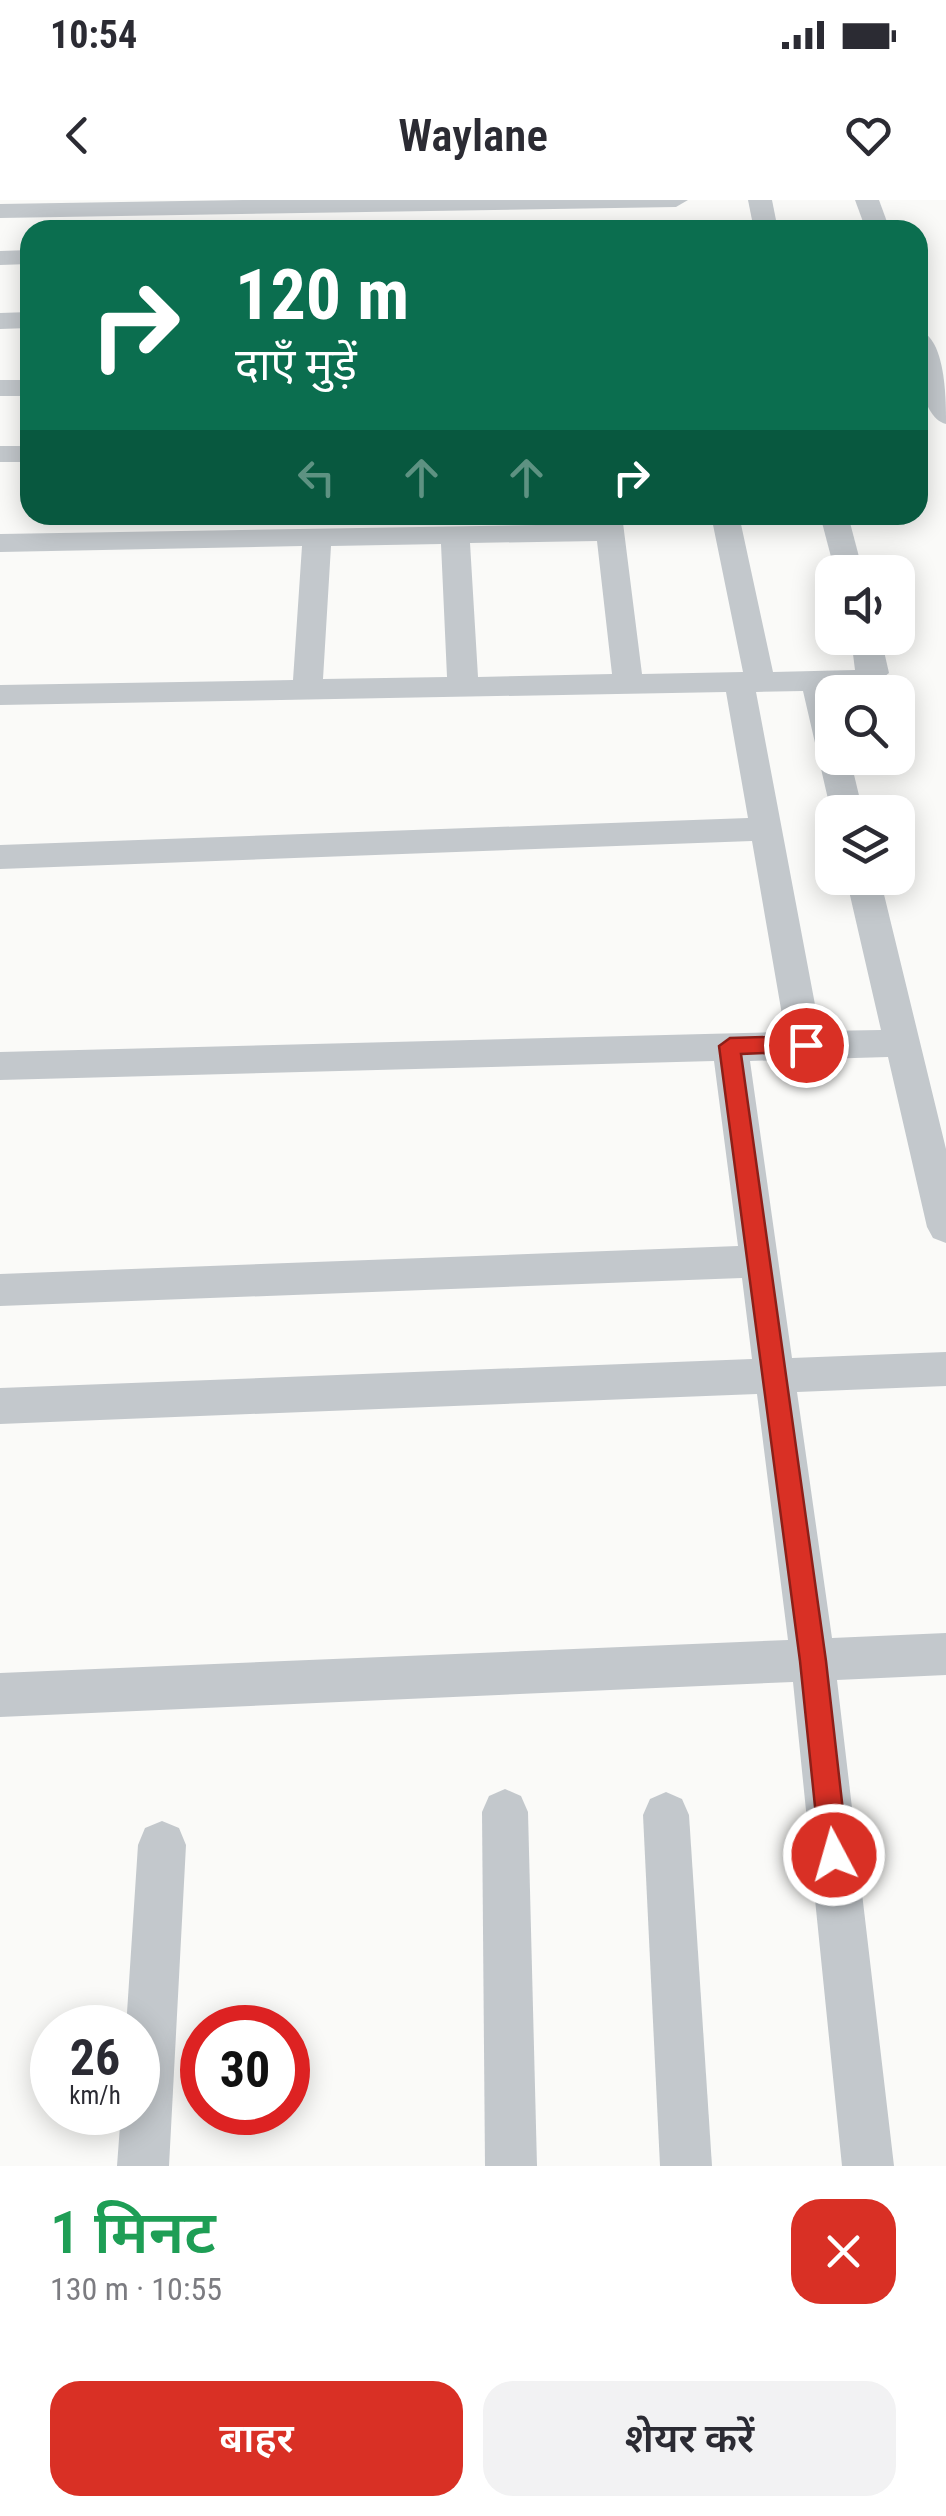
<!DOCTYPE html>
<html lang="hi">
<head>
<meta charset="utf-8">
<style>
	:root { --surface:#fff; --page:#f2f2f3; --text:#2b2b33; --muted:#7c7c81; --accent:#d93025 }
	body { margin:0; font-family:"Roboto Condensed","Noto Sans Devanagari",sans-serif; background:var(--page); color:var(--text); height:100vh; display:flex; flex-direction:column; font-size:38px; white-space:nowrap }
	* { box-sizing:border-box; margin:0 }
	p { font-size:32px; color:var(--muted) }
	.icon { flex:none; width:55px; height:55px; fill:none; stroke:currentColor; stroke-width:2; stroke-linecap:round; stroke-linejoin:round }
	.map { position:relative; height:1966px; overflow:hidden }
	.drawer { display:flex; flex-direction:column; background:var(--surface); flex:1 }
	.drawer>* { flex:none }
	.top-card { position:absolute; left:20px; top:20px; width:908px; height:305px; border-radius:30px; box-shadow:0 5px 25px #0003; background:#0b6e4f; color:#fff; overflow:hidden }
	.fabs { position:absolute; left:815px; top:355px; display:grid; gap:20px }
	.fabs a { display:grid; place-items:center; width:100px; height:100px; border-radius:20px; background:var(--surface); box-shadow:0 5px 25px #0003; font-size:50px }
	.speed { position:absolute; left:30px; top:1805px; display:flex; gap:20px; font-size:50px; font-weight:700; text-align:center }
	.speed>* { display:grid; place-content:center; width:130px; height:130px; border-radius:50%; background:var(--surface); box-shadow:0 5px 25px #0003; line-height:1 }
	.speed small { font-size:25px; font-weight:400 }
	.speed .limit { border:15px solid #d22; background:#fff; color:#111 }
	.pin { position:absolute; display:grid; place-items:center; width:85px; height:85px; color:#fff; margin:-42px; border:5px solid #fff; border-radius:50%; box-shadow:0 2px 10px #0007 }
	.me { position:absolute; width:110px; margin:-55px; rotate:354deg; stroke-linejoin:round; filter:drop-shadow(0 0 8px #0008) }
	.turn { display:flex; align-items:center; gap:35px; height:210px; padding:0 50px; font-size:45px }
	.turn .icon { width:130px; height:130px; stroke-width:2.5 }
	.turn b { display:block; font-size:70px; line-height:85px }
	.lanes { display:flex; align-items:center; height:95px; padding:0 50px; background:#0003; justify-content:center; gap:50px; direction:ltr }
	.lanes .off { opacity:.35 }
	.round { display:grid; place-items:center; flex:none; width:105px; height:105px; border-radius:30px; background:var(--page) }
	.head { display:flex; align-items:center; justify-content:space-between; height:170px; padding:0 50px }
	h1 { font-size:60px; font-weight:600; line-height:75px; color:#1e9e55 }
	.button { display:flex; gap:20px; margin-top:auto; padding:20px 50px }
	.button a { flex:1; height:115px; border-radius:30px; background:var(--accent); color:#fff; font-size:40px; font-weight:600; line-height:115px; text-align:center }
	.button a+a { background:var(--page); color:var(--text) }
	.status { display:flex; justify-content:space-between; align-items:center; height:70px; padding:0 50px; background:var(--surface); direction:ltr }
	.status svg { height:28px; fill:currentColor }
	header { display:flex; justify-content:space-between; align-items:center; height:130px; padding:0 50px; background:var(--surface); font-size:45px; font-weight:600 }
	.map>svg:first-child { display:block }
	.lines { fill:none; stroke-linecap:round; stroke-linejoin:round }
	.street { fill:#c3c8cc; fill-rule:evenodd }
	.route { fill:#d93025; stroke:#8d1f18; stroke-width:2.5 }
</style>
</head>
<body>
<div class="status"><b>10:54</b><svg viewBox="0 0 49 12"><path d="M0 12V9h3v3zM5 12V6h3v6zM10 12V3h3v9zM15 12V0h3v12zM26 1h20v11H26zM47 4h2v5h-2z"/></svg></div>
<header><svg class="icon" aria-label="back" viewBox="0 0 24 24"><path d="M15 5l-7 7 7 7"/></svg>Waylane<svg class="icon" aria-label="heart" viewBox="0 0 24 24"><path d="M12 20l-8-8c-3-5 5-10 8-4 3-6 11-1 8 4z"/></svg></header>
<div class="map">
<svg width="946" height="1966" viewBox="0 0 946 1966">
	<rect width="100%" height="100%" fill="#fafaf8"/>
	<g class="lines">
		<g class="street">
			<path d="M243,0H688L676,7L0,18V4Z"/>
			<path d="M748,0H772L778,30H754Z"/>
			<path d="M855,0H879L890,30H866Z"/>
			<path d="M30,50V64L0,65V51Z"/>
			<path d="M30,112V128L0,129V113Z"/>
			<path d="M918,130C946,137 946,200 946,224C918,217 916,154 918,130Z"/>
			<rect x="0" y="180" width="30" height="16"/>
			<rect x="0" y="246" width="30" height="16"/>
			<path d="M594,315H622L642,474L743,472L711,315H739L773,472L855,470L851,438H881L889,473L871,487L832,492V558H850L863,612H831L803,491L756,492L820,831L881,830L846,678H880L946,949V1043L933,1038L927,1027L888,857L750,861L792,1158L946,1152V1186L797,1192L832,1438L946,1433V1475L837,1480L894,1966H842L793,1482L0,1517V1473L788,1440L757,1194L0,1224V1188L752,1159L742,1078L0,1106V1074L738,1046L714,861L0,880V852L785,832L752,641L0,669V645L748,618L726,492L0,505V485L293,480L302,346L0,352V334L595,324ZM597,341L612,474L478,477L470,343ZM441,344L447,477L323,479L331,346Z"/>
			<path d="M820,315H848L863,372H835Z"/>
			<path d="M505,1589L521,1596L528,1612L537,1966H485L482,1612L489,1596Z"/>
			<path d="M666,1592L682,1599L689,1615L712,1966H660L643,1615L650,1599Z"/>
			<path d="M162,1621L179,1628L186,1645L169,1966H117L121,1912H138V1828H126L138,1645L145,1628Z"/>
		</g>
	</g>
	<path class="route" d="M806,836L816,845L813,851L741,854L826,1461L848,1655L844,1665L834,1669L824,1665L820,1655L800,1461L719,846L730,838Z"/>
</svg>
<div class="fabs">
<a><svg class="icon" aria-label="sound" viewBox="0 0 24 24"><path d="M4 9h4l5-4v14l-5-4H4zM17 9q2 3 0 6"/></svg></a>
<a><svg class="icon" aria-label="search" viewBox="0 0 24 24"><circle cx="10" cy="10" r="6"/><path d="M15 15l6 6"/></svg></a>
<a><svg class="icon" aria-label="layers" viewBox="0 0 24 24"><path d="M12 4l9 5-9 5-9-5zM3 14l9 5 9-5"/></svg></a>
</div>
<div class="speed"><div>26<small>km/h</small></div><div class="limit">30</div></div>
<div class="pin" style="left:806px;top:845px;background:#d93025"><svg class="icon" aria-label="arrive" viewBox="0 0 24 24"><path d="M6 21V4h12l-3 4 3 4H6"/></svg></div>
<svg class="me" style="left:834px;top:1655px" viewBox="-20 -20 40 40"><circle r="17" fill="#d93025" stroke="#fff" stroke-width="3"/><path d="M0-11L8 9 0 5-8 9z" fill="#fff"/></svg>
<div class="top-card">
<div class="turn"><svg class="icon" aria-label="right" viewBox="0 0 24 24"><path d="M7 20v-9h11M14 6l5 5-5 5"/></svg><div><b>120 m</b>दाएँ मुड़ें</div></div>
<div class="lanes"><svg class="icon off" aria-label="left" viewBox="0 0 24 24"><path d="M17 20v-9H6M10 6l-5 5 5 5"/></svg><svg class="icon off" aria-label="ahead" viewBox="0 0 24 24"><path d="M12 20V5M6 11l6-6 6 6"/></svg><svg class="icon off" aria-label="ahead" viewBox="0 0 24 24"><path d="M12 20V5M6 11l6-6 6 6"/></svg><svg class="icon" aria-label="right" viewBox="0 0 24 24"><path d="M7 20v-9h11M14 6l5 5-5 5"/></svg></div>
</div>
</div>
<section class="drawer">
<div class="head"><div><h1>1 मिनट</h1><p>130 m · 10:55</p></div><a class="round" style="background:#d93025;color:#fff"><svg class="icon" aria-label="close" viewBox="0 0 24 24"><path d="M6 6l12 12M18 6L6 18"/></svg></a></div>
<div class="button"><a>बाहर</a><a>शेयर करें</a></div>
</section>
</body>
</html>
